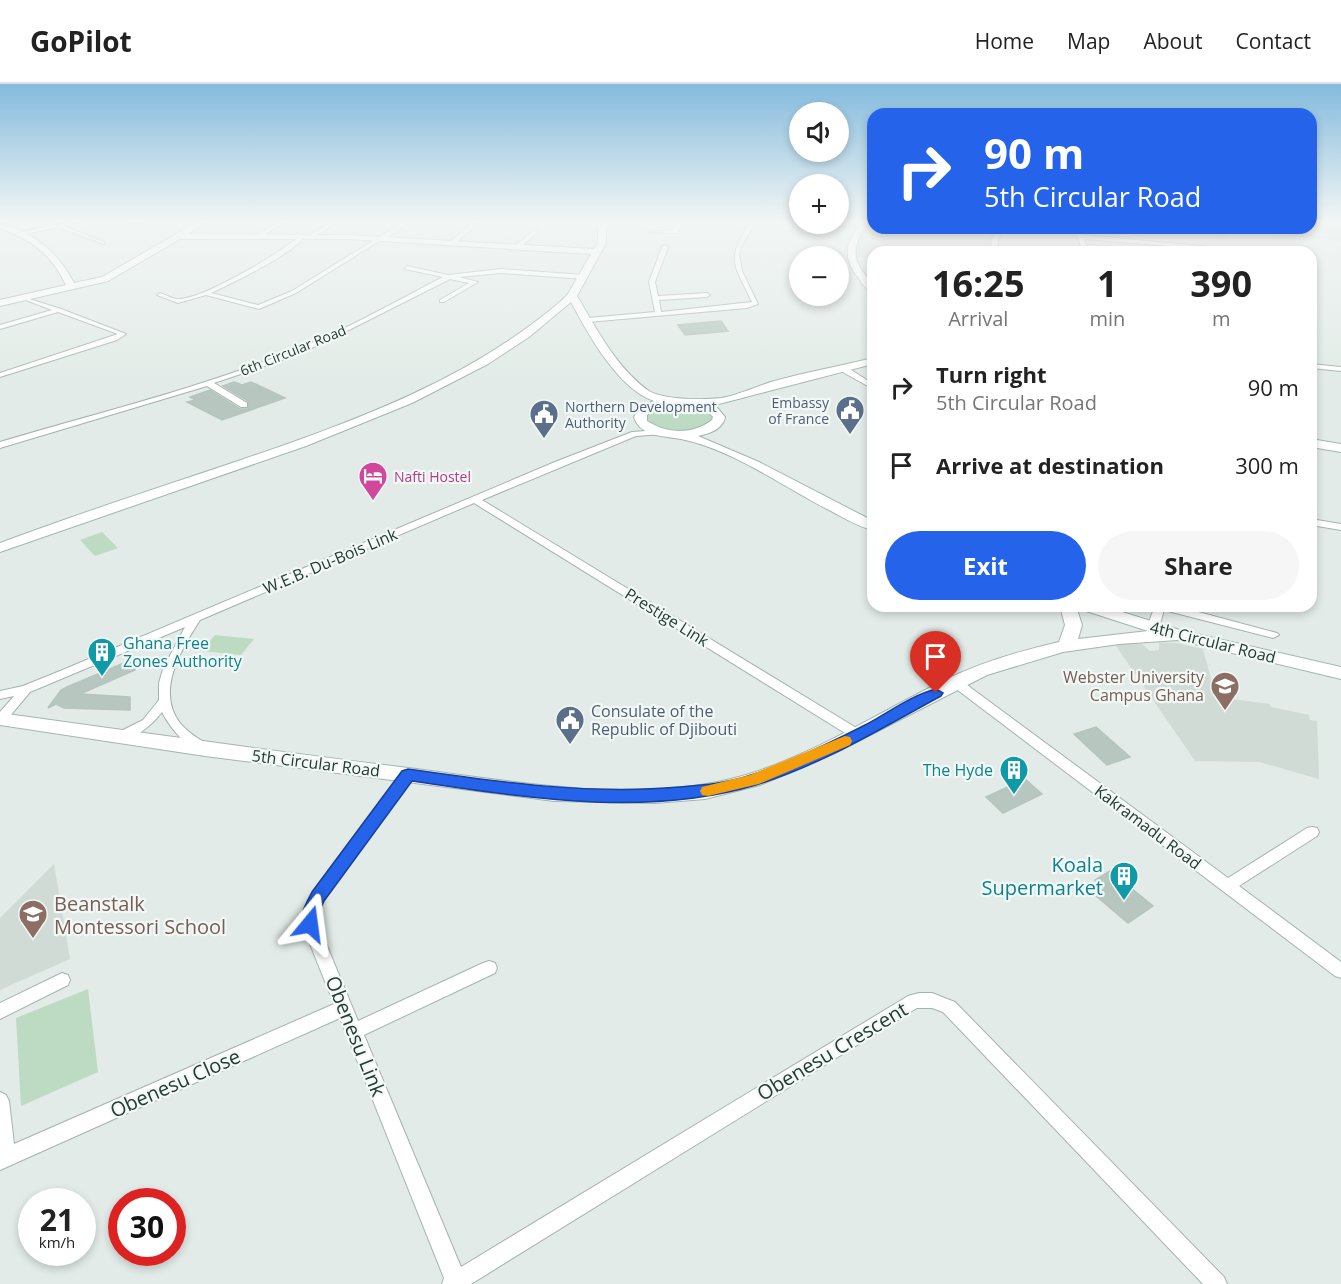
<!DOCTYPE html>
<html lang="en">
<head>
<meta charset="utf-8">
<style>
	:root { --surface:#fff; --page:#f6f6f6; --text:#222; --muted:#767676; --line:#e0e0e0; --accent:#2563eb }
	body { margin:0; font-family:"Open Sans",sans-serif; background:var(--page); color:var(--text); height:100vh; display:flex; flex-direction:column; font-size:22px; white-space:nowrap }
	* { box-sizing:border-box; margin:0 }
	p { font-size:20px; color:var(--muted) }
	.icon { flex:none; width:33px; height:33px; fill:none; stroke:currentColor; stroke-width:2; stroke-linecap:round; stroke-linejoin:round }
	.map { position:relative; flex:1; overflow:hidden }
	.panel { position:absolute; left:867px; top:162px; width:450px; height:366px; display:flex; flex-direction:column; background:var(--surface); border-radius:18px; box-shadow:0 3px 9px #0003 }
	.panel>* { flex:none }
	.guide { position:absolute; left:867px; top:24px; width:450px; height:126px; border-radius:18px; box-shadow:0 3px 9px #0003; background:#2563eb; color:#fff; overflow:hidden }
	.controls { position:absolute; left:789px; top:18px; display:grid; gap:12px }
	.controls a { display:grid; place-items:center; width:60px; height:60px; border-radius:50%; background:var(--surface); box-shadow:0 3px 9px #0003; font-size:30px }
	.speed { position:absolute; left:18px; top:1104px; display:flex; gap:12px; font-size:30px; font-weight:700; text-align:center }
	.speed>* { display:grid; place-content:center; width:78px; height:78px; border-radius:50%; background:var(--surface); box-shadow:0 3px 9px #0003; line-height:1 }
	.speed small { font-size:15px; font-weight:400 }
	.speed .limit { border:9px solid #d22; background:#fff; color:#111 }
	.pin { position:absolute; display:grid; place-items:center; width:51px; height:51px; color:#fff; margin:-62px -26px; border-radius:50% 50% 50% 0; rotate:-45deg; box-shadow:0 0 6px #0007 }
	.pin .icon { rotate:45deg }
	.me { position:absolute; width:66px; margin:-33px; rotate:16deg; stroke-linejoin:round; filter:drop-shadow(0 0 4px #0008) }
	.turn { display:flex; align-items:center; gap:21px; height:126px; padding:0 18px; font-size:27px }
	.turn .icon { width:78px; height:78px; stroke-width:2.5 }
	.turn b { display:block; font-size:42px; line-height:51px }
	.eta { display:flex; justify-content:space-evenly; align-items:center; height:102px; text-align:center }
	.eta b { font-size:36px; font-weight:700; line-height:42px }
	.button { display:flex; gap:12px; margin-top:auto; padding:12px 18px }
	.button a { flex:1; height:69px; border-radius:36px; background:var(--accent); color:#fff; font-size:24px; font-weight:700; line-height:69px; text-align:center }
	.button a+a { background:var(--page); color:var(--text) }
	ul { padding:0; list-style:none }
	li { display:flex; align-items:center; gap:18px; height:78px; padding:0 18px }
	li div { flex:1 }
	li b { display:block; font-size:22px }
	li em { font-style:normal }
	header { display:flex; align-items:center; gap:36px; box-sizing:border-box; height:84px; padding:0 30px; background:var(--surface); border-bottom:2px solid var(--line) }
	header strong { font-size:28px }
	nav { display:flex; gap:33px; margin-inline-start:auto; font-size:21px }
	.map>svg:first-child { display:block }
	.built { fill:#d0dbd6 }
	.green { fill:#bddbc3 }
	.building { fill:#b8c6c0; stroke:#b5c4bd; stroke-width:1.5 }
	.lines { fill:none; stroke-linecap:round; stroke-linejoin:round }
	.street-casing { stroke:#a5b3ad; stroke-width:2 }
	.secondary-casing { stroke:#a2b6ae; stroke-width:2 }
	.street { fill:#fff; fill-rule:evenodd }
	.secondary { fill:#fff; fill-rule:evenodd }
	.route { fill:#2563eb; stroke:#184099; stroke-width:1.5 }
	.slow { fill:#f59e0b }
	.labels { text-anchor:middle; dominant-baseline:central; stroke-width:4.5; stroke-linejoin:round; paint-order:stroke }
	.far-street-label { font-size:14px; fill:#243b33; stroke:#f2f8f5 }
	.far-service-label { font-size:14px; fill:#4e5e75; stroke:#f2f8f5; text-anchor:end }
	.far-hotel-label { font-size:14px; fill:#b23c85; stroke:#f2f8f5; text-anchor:start }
	.street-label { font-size:16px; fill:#243b33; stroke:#f2f8f5 }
	.culture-label { font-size:16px; fill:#0d838f; stroke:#f2f8f5; text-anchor:start }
	.education-label { font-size:16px; fill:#785e54; stroke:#f2f8f5; text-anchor:end }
	.service-label { font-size:16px; fill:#4e5e75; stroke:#f2f8f5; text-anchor:start }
	.near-culture-label { font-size:20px; fill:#0d838f; stroke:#f2f8f5; text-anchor:end }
	.near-education-label { font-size:20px; fill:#785e54; stroke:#f2f8f5; text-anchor:start }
	.near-street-label { font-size:20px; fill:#243b33; stroke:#f2f8f5 }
</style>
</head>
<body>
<header>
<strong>GoPilot</strong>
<nav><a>Home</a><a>Map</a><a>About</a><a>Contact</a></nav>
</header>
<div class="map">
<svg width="1341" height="1200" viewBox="0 0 1341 1200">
	<rect width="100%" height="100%" fill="#e2ebe7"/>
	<g class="built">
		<path d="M870,137H873V144H999L991,168H873V174L858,173L857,161L863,143Z"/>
		<path d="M1311,139L1341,141V157L1259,149L1257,144H1311Z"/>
		<path d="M1114,559L1142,560L1150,567L1159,566V559H1176L1203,565L1216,613L1270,620L1271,623L1309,631L1310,636L1317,637L1319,695L1259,678L1195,677Z"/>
		<path d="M54,780L70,875L0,906V834Z"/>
	</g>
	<g class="green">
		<path d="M686,318L707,323L716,337L687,350L650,342L644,332L655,322Z"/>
		<path d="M102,448L118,464L95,472L80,456Z"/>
		<path d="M215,551L254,555L241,571L202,567Z"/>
		<path d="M88,905L98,988L21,1022L16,934Z"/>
	</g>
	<g class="building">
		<path d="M721,237L728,247L685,251L678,241Z"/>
		<path d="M234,298L242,301L251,298L285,314L222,336L187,318L196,316L190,313L210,306L240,325H249L248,317L223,302Z"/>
		<path d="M138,573L135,586L80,610L130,613V626L64,624L56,620L48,624L61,606L67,603Z"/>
		<path d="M1096,643L1130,673L1107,681L1074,650Z"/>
		<path d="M1025,695L1042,710L1003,729L986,713Z"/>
		<path d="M1110,787L1153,822L1128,839L1095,811L1105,804L1095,796Z"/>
	</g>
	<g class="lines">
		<g class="street-casing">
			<g id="street">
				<path d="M75,137H85L64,142L104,158V160L58,143L20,151L17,149Z"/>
				<path d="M124,137L155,139L152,141Z"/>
				<path d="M280,137H286L258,155L253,154Z"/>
				<path d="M334,137H340L313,153L308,152Z"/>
				<path d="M405,137H411L384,156H381L296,209L259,225L206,211L178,219L157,211L160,209C166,211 172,215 178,215C202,216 282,168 301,151H305C297,168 231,200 211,209L258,221L292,207Z"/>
				<path d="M475,137H481L454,160H450V158Z"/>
				<path d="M679,137H684L677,149L647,148L673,146Z"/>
				<path d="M751,137H756L741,163L739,171L742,187L758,220L747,224L588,238L585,236L588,234L655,228L649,198L662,163L665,161L668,163L655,198L658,212L707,209L710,211L707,213L659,216L661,228L752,218C734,179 725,177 751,137Z"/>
				<path d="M860,137H869L866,139Z"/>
				<path d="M998,144H1004L998,155L997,168H991L992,155Z"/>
				<path d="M1074,144H1080L1083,151L1233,165L1230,167L1084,155L1089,168H1083Z"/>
				<path d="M1171,144H1195L1229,148L1226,150Z"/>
				<path d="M533,147L538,148L519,164H515V162Z"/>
				<path d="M407,182L448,191L501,185L584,191L587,193L584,195L501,189L459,193L478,198L444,218H440V216L469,199L450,195L337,252L297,271L214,299L247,319V323H241L207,302L0,364V358C97,329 197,305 292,267C344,247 393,219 443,193L405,185Z"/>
				<path d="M23,213L61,225L126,250L117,256L0,293V289L118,250L58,228L0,245V241L52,226L23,215Z"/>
				<path d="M1311,280L1341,283V287L1311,284Z"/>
				<path d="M839,282H845L873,300V305L839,286Z"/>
				<path d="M660,346H663V350L636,352L482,416L863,648L864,651L863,654H853L474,419L200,536C182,564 155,607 180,639C188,649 199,655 210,662L211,665L210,668C192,673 169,642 162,628C153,640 131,660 115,656L114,653L115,650L143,636L159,616V599L163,585L185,543L30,608L5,638L0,639V628L14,612L0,615V607L23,602L65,585L555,378L632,348Z"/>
				<path d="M1311,435L1341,440V446L1311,441Z"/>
				<path d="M1155,522H1176L1277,549L1279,551L1273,554L1164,526L1159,543L1153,546L1147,543Z"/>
				<path d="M955,594L959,595L1228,794L1307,744L1312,743L1317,744L1319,748L1317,752L1239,802L1341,878V894L1335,892L951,601L949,598Z"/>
				<path d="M408,686L413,688L415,691L413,694L323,817L319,826L318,840L358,937L483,879L489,877L495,879L497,884L495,889L364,951L461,1183L908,912L919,909H932L955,918L1224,1193L1227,1200H1203L943,928L932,924H917L471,1200H442L444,1194L340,934L0,1086V1008L6,1011L9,1017L14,1060L334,920L302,840L303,826L313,809L403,688Z"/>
				<path d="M62,889L68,891L70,896L68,901L0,935V919Z"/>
			</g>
		</g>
		<g class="secondary-casing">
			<g id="secondary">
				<path d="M199,137H208L188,150L348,151L594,165L598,159V137H606V159L577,212C596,244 617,285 649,307C664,316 704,316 721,314C739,311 757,302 774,297C807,288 840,282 873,274V280L715,321L725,333C723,345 709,350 698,352L759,378L873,437V446C858,443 844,434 831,427C785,404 732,365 681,355C664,352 640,353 634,333C639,324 645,320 654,317C618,305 588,250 571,218L529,253L488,280L412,319L306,362L0,468V459C80,429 161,403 241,376C355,337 469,296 561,217L568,210L591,170L348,155H180L108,197L0,222V216L66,201C50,169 33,157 0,144V139C34,149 58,168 74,199L102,193ZM689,320L706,325L713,333L712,336C692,351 668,350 647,337V331L655,325L667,321Z"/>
				<path d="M862,137H870C857,154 849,169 863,188C869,196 873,199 873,209C866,206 861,198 857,192C841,172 848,155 862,137Z"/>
				<path d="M1311,355L1341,360V368L1311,363Z"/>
				<path d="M1060,522H1076L1082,541L1078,555L1148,547L1080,525L1078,522H1103L1183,547L1341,583V595L1178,556L1119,560L1063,568L987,591L837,668L760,701L705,715L655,719L554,717L205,672L0,641V629C136,648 272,667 408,684C511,697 628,720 731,695C807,676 875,630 945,596C982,578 1020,567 1059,558L1065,541Z"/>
			</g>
		</g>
		<use href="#street" class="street"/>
		<use href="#secondary" class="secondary"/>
	</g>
	<linearGradient id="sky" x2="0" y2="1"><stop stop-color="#84bbdd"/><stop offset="0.45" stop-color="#f2f6f4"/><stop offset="1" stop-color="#f2f6f4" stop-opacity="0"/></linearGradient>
	<rect width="1341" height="305" fill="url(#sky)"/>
	<path class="route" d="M936,605L943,609L941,612C882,644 821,681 756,701C645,734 523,713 412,697L324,817L320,826L317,845L310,847L304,845C298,832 306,820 312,808L402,687L408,685C498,698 588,711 679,703C703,701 728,699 751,691C790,678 830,659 867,640C889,628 912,611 936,605Z"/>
	<path class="slow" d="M845,652L850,653L852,657L850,661L759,700L708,712L702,711L700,707L702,703L750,691Z"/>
	<defs>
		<g id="civic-pin" transform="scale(1.5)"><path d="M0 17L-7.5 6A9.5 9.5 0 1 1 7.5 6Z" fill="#5c6f8a" stroke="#f2f8f5"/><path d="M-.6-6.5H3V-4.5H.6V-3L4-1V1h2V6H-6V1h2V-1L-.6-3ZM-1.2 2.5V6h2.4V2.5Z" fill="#fff"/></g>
		<g id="hotel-pin" transform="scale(1.5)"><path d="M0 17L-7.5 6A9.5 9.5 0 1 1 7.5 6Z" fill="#d1479c" stroke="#f2f8f5"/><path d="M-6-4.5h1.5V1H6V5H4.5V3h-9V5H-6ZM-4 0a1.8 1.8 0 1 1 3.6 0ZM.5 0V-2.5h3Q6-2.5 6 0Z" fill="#fff"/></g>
		<g id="building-pin" transform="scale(1.5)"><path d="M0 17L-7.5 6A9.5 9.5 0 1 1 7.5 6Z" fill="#0f9aa8" stroke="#f2f8f5"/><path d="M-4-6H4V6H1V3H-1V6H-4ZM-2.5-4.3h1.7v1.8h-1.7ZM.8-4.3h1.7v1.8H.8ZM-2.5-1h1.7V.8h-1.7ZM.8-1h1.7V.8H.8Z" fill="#fff"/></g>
		<g id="university-pin" transform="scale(1.5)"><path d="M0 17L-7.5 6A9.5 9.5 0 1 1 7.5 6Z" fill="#8d6e63" stroke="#f2f8f5"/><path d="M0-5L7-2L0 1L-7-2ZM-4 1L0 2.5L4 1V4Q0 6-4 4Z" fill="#fff"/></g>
		<g id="school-pin" transform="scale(1.5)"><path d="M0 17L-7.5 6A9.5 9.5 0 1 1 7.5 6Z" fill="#8d6e63" stroke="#f2f8f5"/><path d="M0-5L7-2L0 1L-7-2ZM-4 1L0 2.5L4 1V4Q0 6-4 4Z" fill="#fff"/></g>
	</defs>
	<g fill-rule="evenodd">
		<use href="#civic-pin" x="850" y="326"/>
		<use href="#civic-pin" x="544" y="330"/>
		<use href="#hotel-pin" x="373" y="392"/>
		<use href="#building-pin" x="102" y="568"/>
		<use href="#university-pin" x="1225" y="602"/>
		<use href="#civic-pin" x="570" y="636"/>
		<use href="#building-pin" x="1014" y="686"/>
		<use href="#building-pin" x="1124" y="792"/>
		<use href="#school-pin" x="33" y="830"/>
	</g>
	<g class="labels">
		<g class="far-street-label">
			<text transform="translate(293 266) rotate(-22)">6th Circular Road</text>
		</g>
		<g class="far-service-label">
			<text x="829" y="318">Embassy<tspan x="829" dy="16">of France</tspan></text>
			<text x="565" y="322" text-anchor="start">Northern Development<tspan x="565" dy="16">Authority</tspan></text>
		</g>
		<g class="far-hotel-label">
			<text x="394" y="392">Nafti Hostel</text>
		</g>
		<g class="street-label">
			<text transform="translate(330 477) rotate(-23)">W.E.B. Du-Bois Link</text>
			<text transform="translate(667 533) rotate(32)">Prestige Link</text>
			<text transform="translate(1213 558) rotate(14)">4th Circular Road</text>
			<text transform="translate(316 679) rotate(7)">5th Circular Road</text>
			<text transform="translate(1148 743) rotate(37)">Kakramadu Road</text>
		</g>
		<g class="culture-label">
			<text x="123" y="559">Ghana Free<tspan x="123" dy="18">Zones Authority</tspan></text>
			<text x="993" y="686" text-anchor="end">The Hyde</text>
		</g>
		<g class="education-label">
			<text x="1204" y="593">Webster University<tspan x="1204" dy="18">Campus Ghana</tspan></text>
		</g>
		<g class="service-label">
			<text x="591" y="627">Consulate of the<tspan x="591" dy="18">Republic of Djibouti</tspan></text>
		</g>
		<g class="near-culture-label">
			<text x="1103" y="780">Koala<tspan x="1103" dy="23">Supermarket</tspan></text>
		</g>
		<g class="near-education-label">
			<text x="54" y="819">Beanstalk<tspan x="54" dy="23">Montessori School</tspan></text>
		</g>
		<g class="near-street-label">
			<text transform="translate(356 952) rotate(68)">Obenesu Link</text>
			<text transform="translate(832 967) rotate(-31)">Obenesu Crescent</text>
			<text transform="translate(175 999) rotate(-24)">Obenesu Close</text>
		</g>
	</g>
</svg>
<div class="controls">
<a><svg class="icon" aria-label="sound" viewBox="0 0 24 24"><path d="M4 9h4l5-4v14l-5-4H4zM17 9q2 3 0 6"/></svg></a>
<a>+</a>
<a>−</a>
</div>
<div class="speed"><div>21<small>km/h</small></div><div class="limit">30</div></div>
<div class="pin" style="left:936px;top:609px;background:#d93025"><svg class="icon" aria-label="arrive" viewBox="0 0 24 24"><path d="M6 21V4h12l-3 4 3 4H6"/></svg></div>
<svg class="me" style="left:310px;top:840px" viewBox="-20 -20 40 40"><path d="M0-17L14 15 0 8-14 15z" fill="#2563eb" stroke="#fff" stroke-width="4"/></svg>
<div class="guide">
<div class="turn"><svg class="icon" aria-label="right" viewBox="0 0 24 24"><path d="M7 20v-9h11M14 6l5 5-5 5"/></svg><div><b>90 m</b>5th Circular Road</div></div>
</div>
<section class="panel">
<div class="eta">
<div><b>16:25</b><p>Arrival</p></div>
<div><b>1</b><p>min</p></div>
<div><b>390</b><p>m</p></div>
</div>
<ul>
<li><svg class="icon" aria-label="right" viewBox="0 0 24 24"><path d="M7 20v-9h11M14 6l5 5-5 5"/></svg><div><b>Turn right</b><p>5th Circular Road</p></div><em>90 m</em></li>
<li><svg class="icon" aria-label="arrive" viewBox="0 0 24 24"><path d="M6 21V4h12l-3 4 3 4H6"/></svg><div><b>Arrive at destination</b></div><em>300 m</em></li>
</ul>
<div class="button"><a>Exit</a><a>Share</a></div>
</section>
</div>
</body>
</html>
